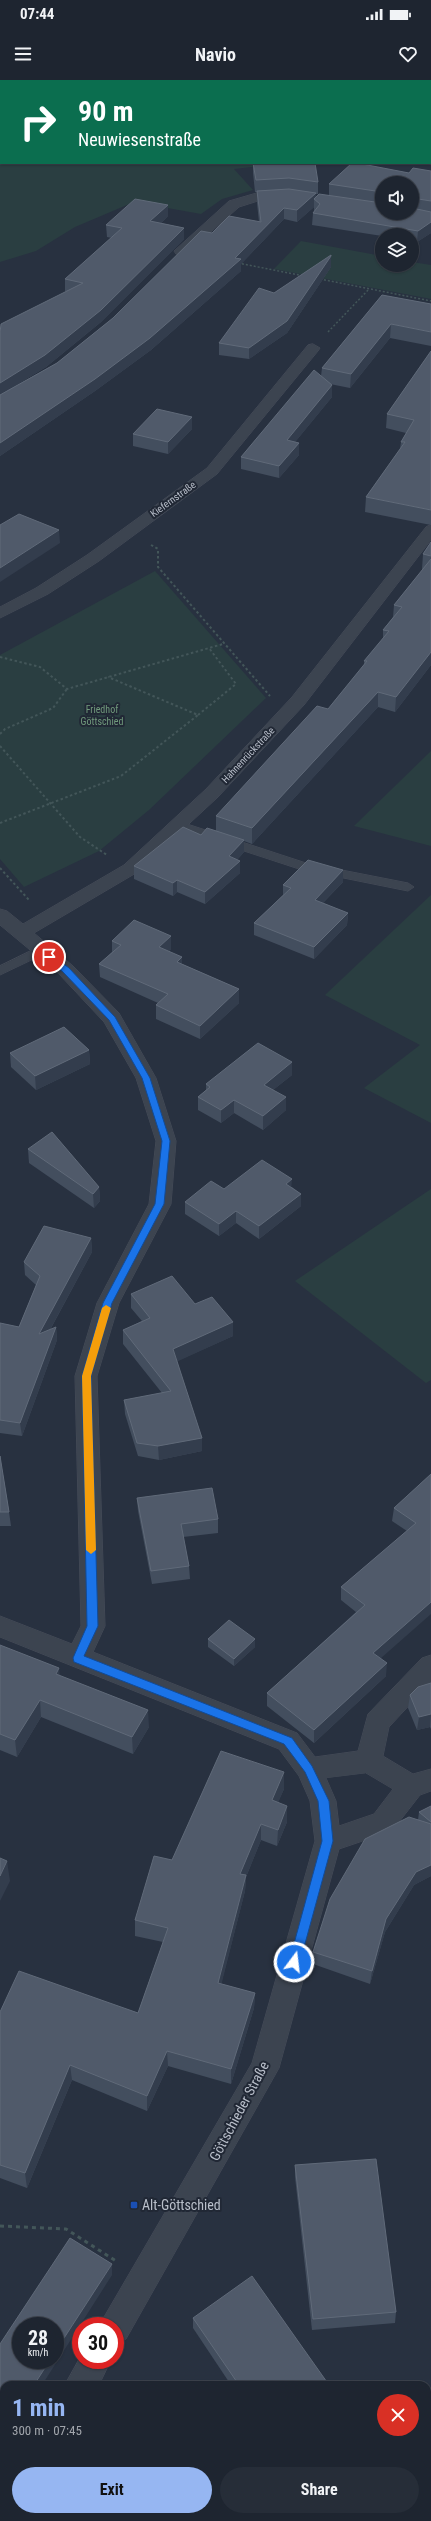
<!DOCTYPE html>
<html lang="en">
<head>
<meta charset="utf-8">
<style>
	:root { --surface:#1e2530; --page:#262d38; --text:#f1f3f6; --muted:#a1a5ab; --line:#3c424c; --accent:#96b6f2 }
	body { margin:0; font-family:"Roboto Condensed",sans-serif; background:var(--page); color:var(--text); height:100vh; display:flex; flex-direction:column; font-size:15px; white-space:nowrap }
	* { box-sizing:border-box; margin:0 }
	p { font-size:13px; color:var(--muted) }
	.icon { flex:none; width:22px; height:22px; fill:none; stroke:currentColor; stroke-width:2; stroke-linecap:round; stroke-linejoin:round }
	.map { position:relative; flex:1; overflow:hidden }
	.panel { position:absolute; left:0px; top:2301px; width:431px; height:140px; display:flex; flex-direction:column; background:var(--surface); border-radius:12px 12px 0 0; box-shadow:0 1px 3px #0004,0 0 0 1px var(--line) }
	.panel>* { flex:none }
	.guide { position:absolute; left:0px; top:0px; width:431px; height:84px; box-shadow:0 1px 3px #0004,0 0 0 1px var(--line); background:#0b6e4f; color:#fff; overflow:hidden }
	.buttons { position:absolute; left:375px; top:96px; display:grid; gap:8px }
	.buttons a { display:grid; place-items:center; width:44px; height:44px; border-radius:50%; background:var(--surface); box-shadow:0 1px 3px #0004,0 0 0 1px var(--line); font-size:20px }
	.speed { position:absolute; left:12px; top:2237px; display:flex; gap:8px; font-size:20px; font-weight:700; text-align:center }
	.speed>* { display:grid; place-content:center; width:52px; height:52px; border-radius:50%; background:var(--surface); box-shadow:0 1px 3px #0004,0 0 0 1px var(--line); line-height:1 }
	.speed small { font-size:10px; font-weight:400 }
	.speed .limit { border:6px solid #d22; background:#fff; color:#111 }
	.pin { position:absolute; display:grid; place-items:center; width:34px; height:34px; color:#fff; margin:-17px; border:2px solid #fff; border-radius:50%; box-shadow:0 1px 4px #0007 }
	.me { position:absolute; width:44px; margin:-22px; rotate:15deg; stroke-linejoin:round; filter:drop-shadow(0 0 3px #0008) }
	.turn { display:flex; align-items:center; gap:14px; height:84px; padding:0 12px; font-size:18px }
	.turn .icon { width:52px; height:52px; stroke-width:2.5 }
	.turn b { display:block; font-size:28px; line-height:34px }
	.round { display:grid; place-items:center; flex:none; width:42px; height:42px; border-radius:21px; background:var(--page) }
	.overview { display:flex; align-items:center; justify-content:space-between; height:68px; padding:0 12px }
	h1 { font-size:24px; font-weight:700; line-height:30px; color:var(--accent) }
	.action { display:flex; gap:8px; margin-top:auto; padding:8px 12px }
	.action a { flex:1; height:46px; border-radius:24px; background:var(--accent); color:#111; font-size:16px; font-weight:700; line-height:46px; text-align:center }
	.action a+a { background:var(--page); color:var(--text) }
	.status { display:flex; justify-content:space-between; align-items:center; height:28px; padding:0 20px; background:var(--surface); direction:ltr }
	.status svg { height:11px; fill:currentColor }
	header { display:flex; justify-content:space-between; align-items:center; height:52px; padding:0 12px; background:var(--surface); font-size:18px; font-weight:700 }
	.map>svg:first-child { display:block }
	.green { fill:#2a3e41 }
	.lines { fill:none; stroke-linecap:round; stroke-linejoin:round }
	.lane-casing { stroke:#464c59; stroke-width:1 }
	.street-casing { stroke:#464c59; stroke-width:1 }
	.path-far2 { stroke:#435659; stroke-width:1.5; stroke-dasharray:2 2; stroke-linecap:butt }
	.path-far1 { stroke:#435659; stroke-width:2; stroke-dasharray:2.5 2.5; stroke-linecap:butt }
	.path { stroke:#435659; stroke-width:3; stroke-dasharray:4 4; stroke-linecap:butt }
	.lane { fill:#3c4450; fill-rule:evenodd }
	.street { fill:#3c4450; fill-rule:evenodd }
	.wall { fill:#434e5e; fill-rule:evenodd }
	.shaded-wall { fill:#333d4d }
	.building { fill:#505a6a; stroke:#606a79 }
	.route { fill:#1a73e8; stroke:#114b97 }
	.slow { fill:#f59e0b }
	.transit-dot { fill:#1a4fb4; stroke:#212835; stroke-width:1.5 }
	.labels { text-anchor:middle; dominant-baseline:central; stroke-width:4; stroke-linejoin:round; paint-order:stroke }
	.far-street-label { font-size:10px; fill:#b9bfca; stroke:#212835 }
	.far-park-label { font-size:10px; fill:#719a7c; stroke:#212835 }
	.near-street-label { font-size:14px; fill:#b9bfca; stroke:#212835 }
	.near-poi-label { font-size:14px; fill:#b9bfca; stroke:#212835; text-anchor:start }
</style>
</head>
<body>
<div class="status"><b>07:44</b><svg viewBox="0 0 49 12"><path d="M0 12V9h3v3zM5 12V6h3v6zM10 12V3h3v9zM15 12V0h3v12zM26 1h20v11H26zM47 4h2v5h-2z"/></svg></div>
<header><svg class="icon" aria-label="menu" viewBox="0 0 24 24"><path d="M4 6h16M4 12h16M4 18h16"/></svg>Navio<svg class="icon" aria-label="heart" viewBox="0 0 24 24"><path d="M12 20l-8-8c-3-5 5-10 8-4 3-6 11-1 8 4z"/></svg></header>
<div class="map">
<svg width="431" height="2441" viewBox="0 0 431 2441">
	<rect width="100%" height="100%" fill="#283140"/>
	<g class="green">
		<path d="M0,0H431V81L430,1H1V83H364L271,85L234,89L253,110L222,119L201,134L134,122L75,147L36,171L0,182Z"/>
		<path d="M301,161L382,176V185H412V182L431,185V219L274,189Z"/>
		<path d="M155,491L266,618L149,730L99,771L24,807L0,779V575Z"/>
		<path d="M431,671V766L354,746Z"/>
		<path d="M431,815V1043L364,1008L420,965L325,915Z"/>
		<path d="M431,1109V1300L426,1303L295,1201Z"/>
	</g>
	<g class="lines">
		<g class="lane-casing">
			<g id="lane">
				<path d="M178,741L306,783L408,803L414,807L408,811L299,789L174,748L172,745Z"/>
				<path d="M41,866L47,870L46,873L0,895V886Z"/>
			</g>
		</g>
		<g class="street-casing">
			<g id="street">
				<path d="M287,111L293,115L291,118L261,120L239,127L186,174H176L174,171L229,121L260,112Z"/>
				<path d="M313,264L320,268L318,271L217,394L99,481L48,514L0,538V527L36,508L87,475L207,388L308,265Z"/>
				<path d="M431,445V460L304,625L218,717L136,793L34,853L73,886L119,933L156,998L176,1061L171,1124L119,1223L97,1296L105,1546L93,1572L297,1653L315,1677L358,1671L368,1634L422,1578L431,1575V1602L389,1647L383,1676L413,1694L431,1689V1711L420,1715L392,1751L339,1769L279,1988L126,2259L115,2263V2246H101L104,2237L252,1983L315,1761L310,1721L299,1696L279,1669L0,1557V1536L72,1564L81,1546L75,1296L97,1223L149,1124L156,1061L136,998L104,942L59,894L0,845V829L7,831L23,844L124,785L206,709L292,617L426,447ZM366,1693L393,1709L374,1734L339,1746L336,1721L326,1698Z"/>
				<path d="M81,2276V2280H111L99,2305H65Z"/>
				<path d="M4,2419V2437H19L18,2441H0V2421Z"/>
			</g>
		</g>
		<g class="path-far2">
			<path d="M238,183L304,196"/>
			<path d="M320,199L431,221"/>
			<path d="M328,252L369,209"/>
		</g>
		<g class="path-far1">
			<path d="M151,465L158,469V487L270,616"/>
			<path d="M0,577L40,587L67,609L223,564"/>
			<path d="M198,635L236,604L209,568"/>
			<path d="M0,654L5,649L53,628L67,609"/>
			<path d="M0,666L80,757L107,775"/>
			<path d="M0,743L121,696L198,635L108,597"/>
			<path d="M0,788L29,820"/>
		</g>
		<path class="path" d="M0,2146L66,2149L116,2181"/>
		<use href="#lane" class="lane"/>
		<use href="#street" class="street"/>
	</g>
	<g class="wall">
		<path d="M253,83L318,102V114H316V117L329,115V104L409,93L431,91V153L417,162L412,161V155H382V156L312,145L313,133L314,131V127L297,142L284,139L241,184V191L151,270L95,311L0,376V253L67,211H65V199L112,158L107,157L106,145L168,136L161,143L184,148V159L101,242L46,287L8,310L57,283L113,238L212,153L259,142L257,123V112H255L253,93ZM382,103H412V133H382Z"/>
		<path d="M331,176V187L287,253L249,279L219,275V263L274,213Z"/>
		<path d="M382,215L431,224V266L390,258L350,308L330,304L332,305V317L295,362L299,363V375L279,398L241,389V377L321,296L322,288Z"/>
		<path d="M431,271V445L365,432L366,417L400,369L401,362L406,353L386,348L387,334Z"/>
		<path d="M192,349L168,374L133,366V354Z"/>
		<path d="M431,462V585L395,632L378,627L252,764L244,761V772L237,780L240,781V793L205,824L177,812L173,816L134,799V786L201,755L216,751V736L328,629L364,585V581L383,559V550L393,537L394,525L423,489H422L423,474Z"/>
		<path d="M343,790V802L323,823L348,833L347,845L314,879L254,855V843L283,815V805Z"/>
		<path d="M112,861L171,869L169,871L182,884L239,909V923L200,959L156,939V925L158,923L100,897L99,884L112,872Z"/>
		<path d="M89,970L90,984L36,1010L11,987L10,973Z"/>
		<path d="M292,995L273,1010L286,1030L263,1050L234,1033L221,1043L198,1030V1017L206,1010V1004Z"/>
		<path d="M28,1069L99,1107L100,1121L94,1128L29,1083Z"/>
		<path d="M292,1107L301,1114V1126L259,1159L236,1143L219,1156L185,1134V1122L224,1109Z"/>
		<path d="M91,1158L92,1172L50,1250L56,1247L57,1260L22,1356L0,1353V1243L19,1247L36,1205L25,1195L24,1182Z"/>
		<path d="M131,1214L195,1224L233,1256L177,1281L202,1371L159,1380L138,1376L125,1334L124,1320L162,1313L123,1264V1250L142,1241L131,1228Z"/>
		<path d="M0,1376L9,1432L11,1446H0Z"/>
		<path d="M431,1394L381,1578L386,1596L314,1663L267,1626V1613L356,1532L341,1520V1507L407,1451L392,1441L394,1428Z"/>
		<path d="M137,1418L218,1439V1453L183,1457L189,1486L190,1499L152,1504L138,1431Z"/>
		<path d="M208,1559L255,1567L234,1586L208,1567Z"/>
		<path d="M0,1565L60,1596L149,1647L133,1674L41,1637L17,1677L0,1670Z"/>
		<path d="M431,1603V1649L430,1647L417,1650L408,1628L410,1615Z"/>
		<path d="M284,1692V1709L278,1722L287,1742L277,1766L261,1760L246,1797L245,1811L221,1904L255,1913L254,1928L231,2004L168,1986L147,2031L72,2000L27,2108L0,2098V1932L138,1933L163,1862L135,1856V1840L172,1780Z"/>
		<path d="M431,1726V1796L414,1805L385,1852L370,1904L313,1884V1872L418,1740L419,1732Z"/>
		<path d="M295,2085L396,2232L395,2243L312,2250L295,2097Z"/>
		<path d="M112,2195L4,2305V2319L0,2316V2264Z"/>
		<path d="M193,2238L329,2305H231L193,2248Z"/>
	</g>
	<g class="shaded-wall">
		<path d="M316,113V121L314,119V127L297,142V130Z"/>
		<path d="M168,125V136L150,153V141Z"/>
		<path d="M284,128V139L241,184V191L151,270L95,311L0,376V363L235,178Z"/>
		<path d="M431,142V153L417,162L418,151Z"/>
		<path d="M184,148V159L101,242L46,287L0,315V303Z"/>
		<path d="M331,176V187L287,253L249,279V268Z"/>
		<path d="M391,244L390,258L350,308L351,294Z"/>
		<path d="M332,305V317L287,372V360Z"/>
		<path d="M192,337V349L168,374V362Z"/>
		<path d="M299,363V375L279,398V386Z"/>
		<path d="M59,450L60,463L0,502V488Z"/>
		<path d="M431,572V585L395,632L396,617Z"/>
		<path d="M378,612V627L252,764V748Z"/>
		<path d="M244,760V772L229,789V776Z"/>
		<path d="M240,781V793L205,824V812Z"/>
		<path d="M343,790V802L314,832L315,820Z"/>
		<path d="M177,800V812L173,816V803Z"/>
		<path d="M348,833L347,845L314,879V867Z"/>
		<path d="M171,856V869L159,880V867Z"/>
		<path d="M182,877V890L177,882Z"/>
		<path d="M239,909V923L200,959V946Z"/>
		<path d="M89,970L90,984L36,1010L35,996Z"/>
		<path d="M292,982V995L263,1018L264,1005Z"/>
		<path d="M286,1017V1030L263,1050V1036Z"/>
		<path d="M234,1020V1033L221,1043V1030Z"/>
		<path d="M292,1099L291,1111L286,1104Z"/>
		<path d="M99,1107L100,1121L94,1128L93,1114Z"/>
		<path d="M301,1114V1126L259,1159V1146Z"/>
		<path d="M236,1131V1143L219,1156V1144Z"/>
		<path d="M91,1158L92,1172L40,1268L39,1254Z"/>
		<path d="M233,1242V1256L174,1283L173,1269Z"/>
		<path d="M56,1247L57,1260L22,1356L20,1343Z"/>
		<path d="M202,1358V1371L159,1380L158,1366Z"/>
		<path d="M431,1522V1534L372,1586L373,1573Z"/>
		<path d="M255,1559V1567L234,1586V1579Z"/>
		<path d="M387,1583L386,1596L314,1663V1650Z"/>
		<path d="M59,1588L61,1606L56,1594Z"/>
		<path d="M40,1620L41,1637L17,1677L15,1660Z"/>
		<path d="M148,1630L149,1647L133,1674L132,1657Z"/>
		<path d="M431,1634L430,1647L417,1650L419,1637Z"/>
		<path d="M284,1692V1709L272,1737V1720Z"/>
		<path d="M287,1726V1742L277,1766L278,1750Z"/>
		<path d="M261,1744V1760L246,1797L245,1811L218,1918V1903L240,1794Z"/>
		<path d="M7,1781L10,1801L0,1821V1796Z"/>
		<path d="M431,1785V1796L414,1805L385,1852L370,1904L372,1891L386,1839L416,1792Z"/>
		<path d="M255,1913L254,1928L231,2004V1989Z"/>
		<path d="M167,1971L168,1986L147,2031V2016Z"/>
		<path d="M70,1985L72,2000L27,2108L25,2093Z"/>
		<path d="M112,2184V2195L42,2305H34L50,2280H55V2272Z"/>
		<path d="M0,2379L2,2387L0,2390Z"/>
	</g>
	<g class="building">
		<path d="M253,83H315L318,102L289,98L256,100Z"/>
		<path d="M352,83H357L409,93L413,88L431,91V121L412,118V103H382V112L329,104Z"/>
		<path d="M289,109L316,113L297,130L284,128L235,178L241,179L150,258L95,299L0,363V315L57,283L113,238L201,151L212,153L229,136L261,142L257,111Z"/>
		<path d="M319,114L382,123V133H412V128L431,132V142L418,151L313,133L320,124L314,119Z"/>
		<path d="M135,119L168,125L150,141L184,148L101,230L45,275L0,303V253L1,244L83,203L65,199L122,148L106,145Z"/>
		<path d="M331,175V176L287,241L249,268L219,263L259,208L274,213Z"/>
		<path d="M382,215L431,224V252L391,244L351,294L322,288Z"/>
		<path d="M431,271V430L366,417L405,362H401L414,340L387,334Z"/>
		<path d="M314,290L332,305L287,360L299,363L279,386L241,377Z"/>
		<path d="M157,329L192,337L168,362L133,354Z"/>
		<path d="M19,434L59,450L0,488V445Z"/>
		<path d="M431,462V476L423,474Z"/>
		<path d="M431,479V572L396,617L378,612L252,748L216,736L317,626L328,629L367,581H364L389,551L383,550L402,527L394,525Z"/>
		<path d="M183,747L201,755L207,748L244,760L229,776L240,781L205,812L177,800L173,803L134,786Z"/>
		<path d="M308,780L343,790L315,820L348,833L314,867L254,843L291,808L283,805Z"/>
		<path d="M134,840L171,856L159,867L182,877L177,882L239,909L200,946L156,925L168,914L99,884L121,865L112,861Z"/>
		<path d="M64,947L89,970L35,996L10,973Z"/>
		<path d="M258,963L292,982L264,1005L286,1017L263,1036L234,1020L221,1030L198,1017L210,1007L206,1004Z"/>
		<path d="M52,1052L99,1107L93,1114L28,1069Z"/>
		<path d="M262,1080L292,1099L286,1104L301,1114L259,1146L236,1131L219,1144L185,1122L211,1101L224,1109Z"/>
		<path d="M44,1146L91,1158L39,1254L56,1247L20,1343L0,1340V1243L19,1247L40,1196L24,1182Z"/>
		<path d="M172,1196L195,1224L212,1217L233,1242L173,1269L202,1358L158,1366L137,1363L124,1320L171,1311L123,1250L150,1238L131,1214Z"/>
		<path d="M0,1376L9,1432H0Z"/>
		<path d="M431,1394V1522L373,1573L387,1583L314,1650L267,1613L365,1525L341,1507L416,1443L394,1428Z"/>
		<path d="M212,1408L218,1439L181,1444L189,1486L151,1491L137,1418Z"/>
		<path d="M229,1540L255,1559L234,1579L208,1559Z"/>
		<path d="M0,1565L59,1588L56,1594L148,1630L132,1657L40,1620L15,1660L0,1654Z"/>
		<path d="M431,1603V1634L419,1637L410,1615L418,1607Z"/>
		<path d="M221,1671L284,1692L272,1720L287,1726L278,1750L261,1744L240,1794L246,1795L218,1903L255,1913L231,1989L167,1971L147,2016L70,1985L25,2093L0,2085V1932L19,1891L138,1933L168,1848L135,1840L154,1776L172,1780Z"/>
		<path d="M431,1726V1742L419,1732Z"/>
		<path d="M409,1737L431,1744V1785L416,1792L386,1839L372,1891L313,1872L330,1819L365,1759Z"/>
		<path d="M0,1778L7,1781L0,1796Z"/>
		<path d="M376,2079L396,2232L313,2239L295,2085Z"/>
		<path d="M70,2158L112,2184L55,2272V2246H21V2280H50L34,2305H4V2310L0,2307V2264Z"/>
		<path d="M252,2196L329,2305H239L193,2238Z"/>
		<path d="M19,2437H136L139,2441H16Z"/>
	</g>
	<path class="route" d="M46,875H52L69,888L115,937L150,998L170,1061L164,1124L112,1223L91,1296L98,1546L84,1576L292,1658L312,1686L329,1721L333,1761L300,1882L294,1887L289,1882L322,1761L318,1721L305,1692L284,1664L74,1582L73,1578L87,1546L82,1296L103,1223L155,1124L162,1061L142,998L109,940L63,892L46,878Z"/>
	<path class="slow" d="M106,1225L111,1228L91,1296L96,1470L91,1474L86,1470L82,1296L102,1228Z"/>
	<rect class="transit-dot" x="130" y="2121" width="8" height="8" rx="2"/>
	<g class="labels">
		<g class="far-street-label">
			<text transform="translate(173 419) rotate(-36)">Kiefernstraße</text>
			<text transform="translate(248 675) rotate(-47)">Hahnenrückstraße</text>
		</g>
		<g class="far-park-label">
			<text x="102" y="629">Friedhof<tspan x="102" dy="12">Göttschied</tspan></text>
		</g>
		<g class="near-street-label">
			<text transform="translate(239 2031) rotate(-62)">Göttschieder Straße</text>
		</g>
		<g class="near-poi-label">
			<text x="142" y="2125">Alt-Göttschied</text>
		</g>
	</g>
</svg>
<div class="buttons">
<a><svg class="icon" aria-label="sound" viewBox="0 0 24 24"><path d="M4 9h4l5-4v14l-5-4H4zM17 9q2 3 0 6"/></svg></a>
<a><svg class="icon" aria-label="layers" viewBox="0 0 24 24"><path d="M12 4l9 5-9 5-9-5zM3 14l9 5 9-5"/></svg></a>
</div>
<div class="speed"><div>28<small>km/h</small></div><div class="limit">30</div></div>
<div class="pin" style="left:49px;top:877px;background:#d93025"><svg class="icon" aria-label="arrive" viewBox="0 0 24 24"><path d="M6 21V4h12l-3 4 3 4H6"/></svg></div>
<svg class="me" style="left:294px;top:1882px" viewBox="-20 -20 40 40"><circle r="17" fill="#1a73e8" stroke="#fff" stroke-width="3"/><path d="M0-11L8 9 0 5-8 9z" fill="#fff"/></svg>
<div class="guide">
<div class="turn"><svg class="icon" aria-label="right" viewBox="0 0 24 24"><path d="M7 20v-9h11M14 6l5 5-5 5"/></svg><div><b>90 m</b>Neuwiesenstraße</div></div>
</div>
<section class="panel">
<div class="overview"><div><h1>1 min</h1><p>300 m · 07:45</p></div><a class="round" style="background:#d93025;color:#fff"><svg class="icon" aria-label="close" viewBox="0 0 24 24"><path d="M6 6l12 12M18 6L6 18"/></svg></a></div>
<div class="action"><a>Exit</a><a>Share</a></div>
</section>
</div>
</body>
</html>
